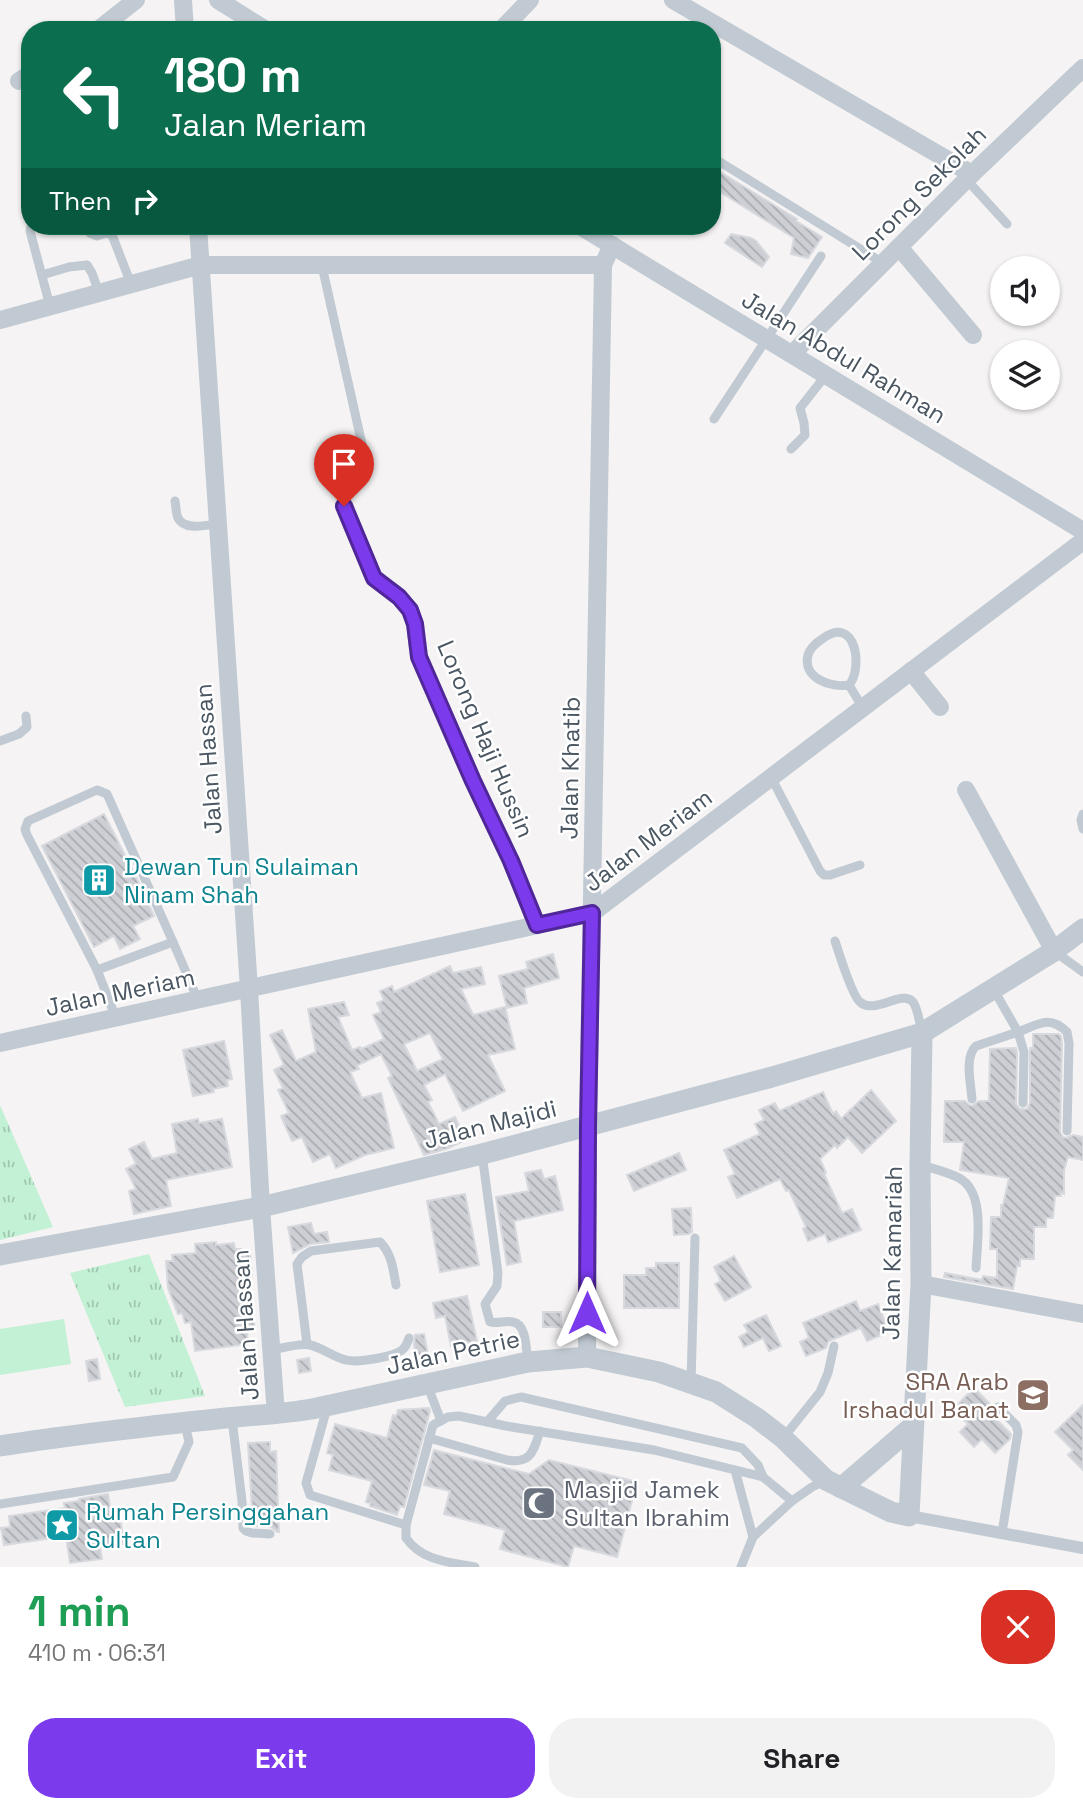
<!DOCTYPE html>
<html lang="en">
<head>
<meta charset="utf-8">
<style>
	:root { --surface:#fff; --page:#f2f2f2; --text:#202124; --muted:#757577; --accent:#7c3aed }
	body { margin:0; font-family:"Space Grotesk",sans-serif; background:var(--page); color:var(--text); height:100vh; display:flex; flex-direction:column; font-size:26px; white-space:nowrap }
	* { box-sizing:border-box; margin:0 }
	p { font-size:23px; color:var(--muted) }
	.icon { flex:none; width:38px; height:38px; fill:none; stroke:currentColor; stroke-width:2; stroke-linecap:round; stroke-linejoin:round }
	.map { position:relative; height:1567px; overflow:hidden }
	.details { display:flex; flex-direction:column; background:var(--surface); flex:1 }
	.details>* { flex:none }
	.hud { position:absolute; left:21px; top:21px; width:700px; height:214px; border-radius:28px; box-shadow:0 2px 5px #0004; background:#0b6e4f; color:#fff; overflow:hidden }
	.controls { position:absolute; left:990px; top:256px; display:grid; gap:14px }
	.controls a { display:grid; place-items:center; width:70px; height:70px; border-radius:50%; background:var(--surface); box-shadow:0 2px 5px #0004; font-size:35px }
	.pin { position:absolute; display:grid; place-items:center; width:60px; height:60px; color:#fff; margin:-72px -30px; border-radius:50% 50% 50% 0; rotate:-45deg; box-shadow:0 0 7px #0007 }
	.pin .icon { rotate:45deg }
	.me { position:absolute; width:77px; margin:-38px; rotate:0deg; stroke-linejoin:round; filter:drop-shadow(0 0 5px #0008) }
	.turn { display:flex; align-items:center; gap:24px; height:147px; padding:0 28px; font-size:32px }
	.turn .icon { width:91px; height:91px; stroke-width:2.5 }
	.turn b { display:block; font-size:49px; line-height:60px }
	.then { display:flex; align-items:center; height:66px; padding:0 28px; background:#0003; gap:14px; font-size:26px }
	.round { display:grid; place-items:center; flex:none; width:74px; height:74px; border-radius:28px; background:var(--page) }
	.head { display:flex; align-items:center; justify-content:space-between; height:119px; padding:0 28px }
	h1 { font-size:42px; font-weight:600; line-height:52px; color:#1e9e55 }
	.action { display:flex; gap:14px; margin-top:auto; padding:14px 28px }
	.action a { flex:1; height:80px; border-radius:28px; background:var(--accent); color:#fff; font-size:28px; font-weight:600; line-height:80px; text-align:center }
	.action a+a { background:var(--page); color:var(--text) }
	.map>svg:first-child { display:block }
	.grass { fill:url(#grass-tufts) }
	.pitch { fill:#c3f1d5 }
	.building { fill:url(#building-back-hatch); stroke:#d7d9de; stroke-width:2; fill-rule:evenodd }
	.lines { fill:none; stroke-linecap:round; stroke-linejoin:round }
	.service { stroke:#c1cad2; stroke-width:9 }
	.pedestrian { stroke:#c1cad2; stroke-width:12 }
	.minor { stroke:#c1cad2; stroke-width:18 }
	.tertiary { stroke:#c1cad2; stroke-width:21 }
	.route-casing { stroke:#51269a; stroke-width:18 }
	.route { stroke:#7c3aed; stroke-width:12 }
	.labels { text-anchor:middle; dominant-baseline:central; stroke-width:5; stroke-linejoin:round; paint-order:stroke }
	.street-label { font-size:24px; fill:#4a5661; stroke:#fff }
	.culture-label { font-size:24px; fill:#0d838f; stroke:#fff; text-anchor:start }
	.education-label { font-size:24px; fill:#785e54; stroke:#fff; text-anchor:end }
	.worship-label { font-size:24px; fill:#5b616d; stroke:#fff; text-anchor:start }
</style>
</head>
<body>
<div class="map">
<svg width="1083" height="1567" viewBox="0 0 1083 1567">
	<defs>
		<pattern id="grass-tufts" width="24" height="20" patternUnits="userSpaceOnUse" patternTransform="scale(1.75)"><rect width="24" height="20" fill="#c3f1d5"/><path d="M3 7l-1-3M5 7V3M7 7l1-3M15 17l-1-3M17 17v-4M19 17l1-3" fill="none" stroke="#a0c6b0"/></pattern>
		<pattern id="building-back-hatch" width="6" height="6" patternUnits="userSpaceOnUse" patternTransform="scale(1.75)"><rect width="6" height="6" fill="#cdcfd5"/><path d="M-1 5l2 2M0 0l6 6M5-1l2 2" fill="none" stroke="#a8abb0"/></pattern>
	</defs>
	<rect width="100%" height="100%" fill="#f5f3f3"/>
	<g class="grass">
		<path d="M0,1105L53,1227L0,1240Z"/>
		<path d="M149,1254L205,1396L125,1407L70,1273Z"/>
	</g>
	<path class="pitch" d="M64,1319L71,1364L0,1375V1329Z"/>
	<g class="building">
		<path d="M712,167L797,219L796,221L822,237L808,258L791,254L794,238L712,187Z"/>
		<path d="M731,234L751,238L756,241L769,257L762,267L725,243Z"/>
		<path d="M104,814L137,879L154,916L133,926L140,939L120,949L114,936L94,947L42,846Z"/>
		<path d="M553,954L559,978L524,988L527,1003L507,1008L499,976L528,969L526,962Z"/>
		<path d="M450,966L453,973L481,967L485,984L461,989L473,1015L505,1007L515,1049L488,1055L505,1091L463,1111L445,1074L424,1085L432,1100L428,1102L439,1124L455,1117L466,1140L446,1149L424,1155L388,1078L392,1076L381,1054L360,1064L357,1066L359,1069L350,1072L362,1098L381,1093L394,1148L365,1155L336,1168L330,1154L313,1162L302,1137L292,1141L281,1116L289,1113L278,1090L283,1088L274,1070L284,1065L270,1035L282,1030L296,1061L316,1052L308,1009L344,1002L349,1015L338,1017L352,1050L360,1047L361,1049L384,1039L373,1015L381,1012L377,1003L384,1000L380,991L392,986L394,992ZM430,1033L443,1059L417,1071L404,1044Z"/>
		<path d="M1033,1034H1059L1061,1036L1062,1044L1060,1132L1063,1137L1066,1138L1073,1135L1083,1137V1160L1068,1157L1064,1170V1194L1061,1193V1196H1055L1053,1218H1046V1227H1034V1259H1020V1266H1017L1013,1289L944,1277L945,1273L982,1280L983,1276L997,1278V1249H990L991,1217H1001V1205H1003L1009,1178L960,1170L964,1142H944L945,1101H965L969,1105L972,1106L979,1101H989L990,1049L1016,1048L1017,1053L1016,1104L1020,1109H1027L1030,1103V1048H1033Z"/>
		<path d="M224,1041L232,1079L227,1080L228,1086L213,1089L214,1092L193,1096L183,1050Z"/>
		<path d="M871,1090L896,1121L862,1153L848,1137L837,1148L835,1145L820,1159L826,1173L824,1174L842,1213L852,1209L861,1230L828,1242L825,1234L808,1241L803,1229L806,1227L789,1190L786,1191L780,1179L737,1198L728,1177L735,1174L724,1150L760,1134L755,1124L764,1120L759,1110L775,1103L779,1111L823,1092L833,1114L836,1111L841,1119Z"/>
		<path d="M198,1119L199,1123L222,1119L232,1167L166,1180L171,1206L134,1214L129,1191L136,1189L126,1169L136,1164L129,1149L144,1142L152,1159L177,1153L172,1124Z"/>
		<path d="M679,1153L686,1170L634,1191L627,1175Z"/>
		<path d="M541,1170L544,1179L555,1176L563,1210L514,1221L521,1262L507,1265L496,1197L529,1191L525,1173Z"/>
		<path d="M465,1194L479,1265L440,1272L427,1201Z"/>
		<path d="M691,1208L692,1232L689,1234L674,1235L672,1209Z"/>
		<path d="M311,1223L314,1234L327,1232L329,1242L310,1244L293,1253L288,1227Z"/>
		<path d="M216,1242V1245L234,1243L235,1249H241V1254L250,1253L252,1275L248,1277L255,1330L247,1331L248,1344L195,1351L191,1322L185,1323L182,1313L178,1314L168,1288L166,1261H173L172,1255L196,1253L195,1244Z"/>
		<path d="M734,1256L751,1287L725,1301L715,1284L721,1281L714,1267Z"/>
		<path d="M656,1263H679V1308H624V1275H646V1268H656Z"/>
		<path d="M467,1296L477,1341L451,1346L445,1316L436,1318L433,1303Z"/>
		<path d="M856,1301L860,1311L878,1304L889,1332L867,1341L861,1328L831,1340L828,1342L826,1348L806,1356L800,1342L809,1338L803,1323Z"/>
		<rect x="543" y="1312" width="18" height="15"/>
		<path d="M766,1315L781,1346L769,1351L763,1338L744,1347L739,1337L748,1332L744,1325Z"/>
		<path d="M424,1334L429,1360L417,1362L414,1345L415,1335Z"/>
		<path d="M309,1358L311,1371L299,1373L297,1360Z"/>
		<path d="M97,1359L100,1379L89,1381L86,1361Z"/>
		<path d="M974,1388L990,1404L985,1408L1011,1434L1010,1439L995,1453L982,1439L974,1447L960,1432L968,1424L953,1409Z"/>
		<path d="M1083,1405V1470L1068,1455L1073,1450L1055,1432Z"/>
		<path d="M429,1408L430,1411L404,1507L400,1506L397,1515L370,1506V1503L366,1502L372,1481L329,1470L333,1455L327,1453L335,1424L387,1438L393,1415L396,1416L398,1410Z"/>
		<path d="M270,1442V1452L276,1451L279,1532H277L271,1527L253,1526L248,1443Z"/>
		<path d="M434,1450L529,1474L549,1460L637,1482L617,1557L574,1546L568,1567L500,1549L505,1530L444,1514L450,1491L424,1485Z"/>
		<path d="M108,1494L112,1519L120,1517L124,1544L100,1547L102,1559L70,1563L66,1536L4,1545L1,1528L10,1527L9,1516L65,1508L64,1503L79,1501V1499Z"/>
	</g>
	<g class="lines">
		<g class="service">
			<path d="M712,157L883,263"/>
			<path d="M966,179L1007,224"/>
			<path d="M31,226L30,231L50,306"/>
			<path d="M86,226L90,233L97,236L106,233L112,235L131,284"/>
			<path d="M602,239L610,226"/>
			<path d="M322,266L368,471"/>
			<path d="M42,275L69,267L87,265L92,273L99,293"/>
			<path d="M714,419L821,256"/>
			<path d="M791,449L805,435L804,423L800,408L826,375"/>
			<path d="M175,501C176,506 176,514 178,518C185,531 206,525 218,524"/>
			<path d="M849,685C831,688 802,678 808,655C810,648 816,643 822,639C857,613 863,670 849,685L863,708"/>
			<path d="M0,741L19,734L27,727L26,716"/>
			<path d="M771,777L820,871L824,875H830L860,865"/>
			<path d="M1083,814L1081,820L1083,829"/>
			<path d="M835,941C839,953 852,996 860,1002C875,1015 901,990 912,1001C917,1005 920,1025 922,1032"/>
			<path d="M1054,951L1083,972"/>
			<path d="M97,970L27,835L25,829L28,821L97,790L107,794L173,942"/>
			<path d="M116,1018L97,970L173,942L198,1000"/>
			<path d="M972,1099C971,1084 964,1057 976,1046L1018,1032L994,990"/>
			<path d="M1023,1103L1024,1052L1018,1032C1038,1025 1049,1014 1067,1032L1069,1043L1067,1131"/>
			<path d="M482,1154L498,1273L497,1286L485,1304L490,1322C498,1324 505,1320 513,1322C527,1324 526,1351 528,1362"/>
			<path d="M922,1165C934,1169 948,1172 959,1178C986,1192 977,1243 976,1268"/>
			<path d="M307,1344L297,1264L302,1257L311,1251L380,1242C392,1254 393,1269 396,1285"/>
			<path d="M272,1350C283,1348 299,1343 310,1345C323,1348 333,1357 346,1360C357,1363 397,1357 404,1348C406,1346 408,1341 409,1338"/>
			<path d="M691,1383L695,1238"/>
			<path d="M427,1384L441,1421"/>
			<path d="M998,1407L1016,1425L1018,1432L1002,1533"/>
			<path d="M327,1408L306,1483L310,1495L406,1525"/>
			<path d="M232,1419L242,1501L243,1528L246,1531L252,1533L270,1534"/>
			<path d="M487,1422L505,1401L521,1397L742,1448L758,1465L763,1477"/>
			<path d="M784,1437L820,1392L828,1373L834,1346"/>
			<path d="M429,1438L507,1460C531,1464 533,1452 540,1431"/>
			<path d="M735,1470L753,1537"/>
			<path d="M0,1504L173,1477L189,1442L185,1424"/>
			<path d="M475,1567C449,1562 422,1561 406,1538V1525L433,1425L448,1417L459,1416L506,1426L654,1450L763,1477L792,1501"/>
			<path d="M741,1567L753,1537L792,1501L812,1487L825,1481"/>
		</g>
		<path class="pedestrian" d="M909,1516L1083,1548"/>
		<g class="minor">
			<path d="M183,0L185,30"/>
			<path d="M218,0L266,30"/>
			<path d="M673,0L972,174"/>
			<path d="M98,30L136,0"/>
			<path d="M501,30L530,0"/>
			<path d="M19,81L30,74"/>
			<path d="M198,226L249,989L261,1207L276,1415"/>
			<path d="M580,226L1083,531"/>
			<path d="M899,247L973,335"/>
			<path d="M0,320L201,265H603L612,245"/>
			<path d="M792,354L972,174L1083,68"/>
			<path d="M344,506L374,578L399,597L410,610L415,624L419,657L473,781L511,861L537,925"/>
			<path d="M911,671L940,707"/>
			<path d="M966,790L1054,951"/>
			<path d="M0,1043L592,913L1083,541"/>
			<path d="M921,1284L1083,1314"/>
			<path d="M587,1357L588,1127L603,265"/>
		</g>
		<g class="tertiary">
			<path d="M0,1255L261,1207L349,1186L482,1154L772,1077L922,1033L1054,951L1083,929"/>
			<path d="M0,1446C75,1434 150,1426 226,1418C254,1415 283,1414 312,1409L528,1362L587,1357L659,1372L716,1392L757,1418L783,1438L826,1480L891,1512L909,1516L921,1284L920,1165L922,1033"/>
			<path d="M841,1488L913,1426"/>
		</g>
	</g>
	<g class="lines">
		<g class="route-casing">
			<path id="route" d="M344,506L374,578L399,597L410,610L415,624L419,657L473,781L511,861L537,925L592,913L588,1126L587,1313"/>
		</g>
		<use href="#route" class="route"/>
	</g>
	<defs>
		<g id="building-square" transform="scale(1.75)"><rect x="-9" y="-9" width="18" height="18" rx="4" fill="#0f9aa8" stroke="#fff"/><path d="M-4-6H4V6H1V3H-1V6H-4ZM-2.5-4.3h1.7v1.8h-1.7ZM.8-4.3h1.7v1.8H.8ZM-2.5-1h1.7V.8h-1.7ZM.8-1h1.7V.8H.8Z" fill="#fff"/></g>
		<g id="school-square" transform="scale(1.75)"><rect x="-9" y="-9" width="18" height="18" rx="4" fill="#8d6e63" stroke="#fff"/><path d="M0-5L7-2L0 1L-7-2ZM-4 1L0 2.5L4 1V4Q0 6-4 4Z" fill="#fff"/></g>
		<g id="mosque-square" transform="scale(1.75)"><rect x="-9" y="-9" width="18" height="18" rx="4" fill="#6b7280" stroke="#fff"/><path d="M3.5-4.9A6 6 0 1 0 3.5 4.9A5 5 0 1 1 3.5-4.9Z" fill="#fff"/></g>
		<g id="sight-square" transform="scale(1.75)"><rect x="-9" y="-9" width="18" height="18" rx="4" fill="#0f9aa8" stroke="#fff"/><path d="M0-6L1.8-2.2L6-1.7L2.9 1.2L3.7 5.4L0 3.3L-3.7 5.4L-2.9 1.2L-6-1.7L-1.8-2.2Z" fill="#fff"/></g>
	</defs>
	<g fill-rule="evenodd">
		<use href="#building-square" x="99" y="880"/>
		<use href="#school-square" x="1033" y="1395"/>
		<use href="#mosque-square" x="539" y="1503"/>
		<use href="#sight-square" x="62" y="1525"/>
	</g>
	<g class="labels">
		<g class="street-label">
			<text transform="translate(919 193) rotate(-45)">Lorong Sekolah</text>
			<text transform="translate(844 357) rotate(31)">Jalan Abdul Rahman</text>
			<text transform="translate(486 739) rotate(67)">Lorong Haji Hussin</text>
			<text transform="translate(208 759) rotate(-94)">Jalan Hassan</text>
			<text transform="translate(570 768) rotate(-89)">Jalan Khatib</text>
			<text transform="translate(648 840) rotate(-37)">Jalan Meriam</text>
			<text transform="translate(120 992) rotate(-12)">Jalan Meriam</text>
			<text transform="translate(490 1124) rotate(-14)">Jalan Majidi</text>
			<text transform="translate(892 1253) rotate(-89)">Jalan Kamariah</text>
			<text transform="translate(245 1325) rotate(-94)">Jalan Hassan</text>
			<text transform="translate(453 1352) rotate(-12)">Jalan Petrie</text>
		</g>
		<g class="culture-label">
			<text x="124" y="866">Dewan Tun Sulaiman<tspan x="124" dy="28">Ninam Shah</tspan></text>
			<text x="86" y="1511">Rumah Persinggahan<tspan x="86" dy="28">Sultan</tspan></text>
		</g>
		<g class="education-label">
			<text x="1009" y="1381">SRA Arab<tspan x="1009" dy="28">Irshadul Banat</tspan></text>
		</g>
		<g class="worship-label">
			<text x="564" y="1489">Masjid Jamek<tspan x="564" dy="28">Sultan Ibrahim</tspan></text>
		</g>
	</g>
</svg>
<div class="controls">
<a><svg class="icon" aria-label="sound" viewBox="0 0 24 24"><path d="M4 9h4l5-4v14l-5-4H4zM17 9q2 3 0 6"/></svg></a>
<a><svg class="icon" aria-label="layers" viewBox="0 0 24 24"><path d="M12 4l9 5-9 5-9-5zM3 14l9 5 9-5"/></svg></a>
</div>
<div class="pin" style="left:344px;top:506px;background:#d93025"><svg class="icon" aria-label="arrive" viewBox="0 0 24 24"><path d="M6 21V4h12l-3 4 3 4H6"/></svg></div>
<svg class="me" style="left:587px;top:1313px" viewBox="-20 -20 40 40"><path d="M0-17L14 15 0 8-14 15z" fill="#7c3aed" stroke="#fff" stroke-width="4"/></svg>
<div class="hud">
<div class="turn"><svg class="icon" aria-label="left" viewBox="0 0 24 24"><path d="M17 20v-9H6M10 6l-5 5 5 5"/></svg><div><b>180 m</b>Jalan Meriam</div></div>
<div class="then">Then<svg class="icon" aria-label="right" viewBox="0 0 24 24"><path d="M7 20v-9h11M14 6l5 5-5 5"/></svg></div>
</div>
</div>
<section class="details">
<div class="head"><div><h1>1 min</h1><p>410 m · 06:31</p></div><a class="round" style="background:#d93025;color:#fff"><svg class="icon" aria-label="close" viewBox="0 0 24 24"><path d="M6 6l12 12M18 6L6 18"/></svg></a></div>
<div class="action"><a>Exit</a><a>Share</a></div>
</section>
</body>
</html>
